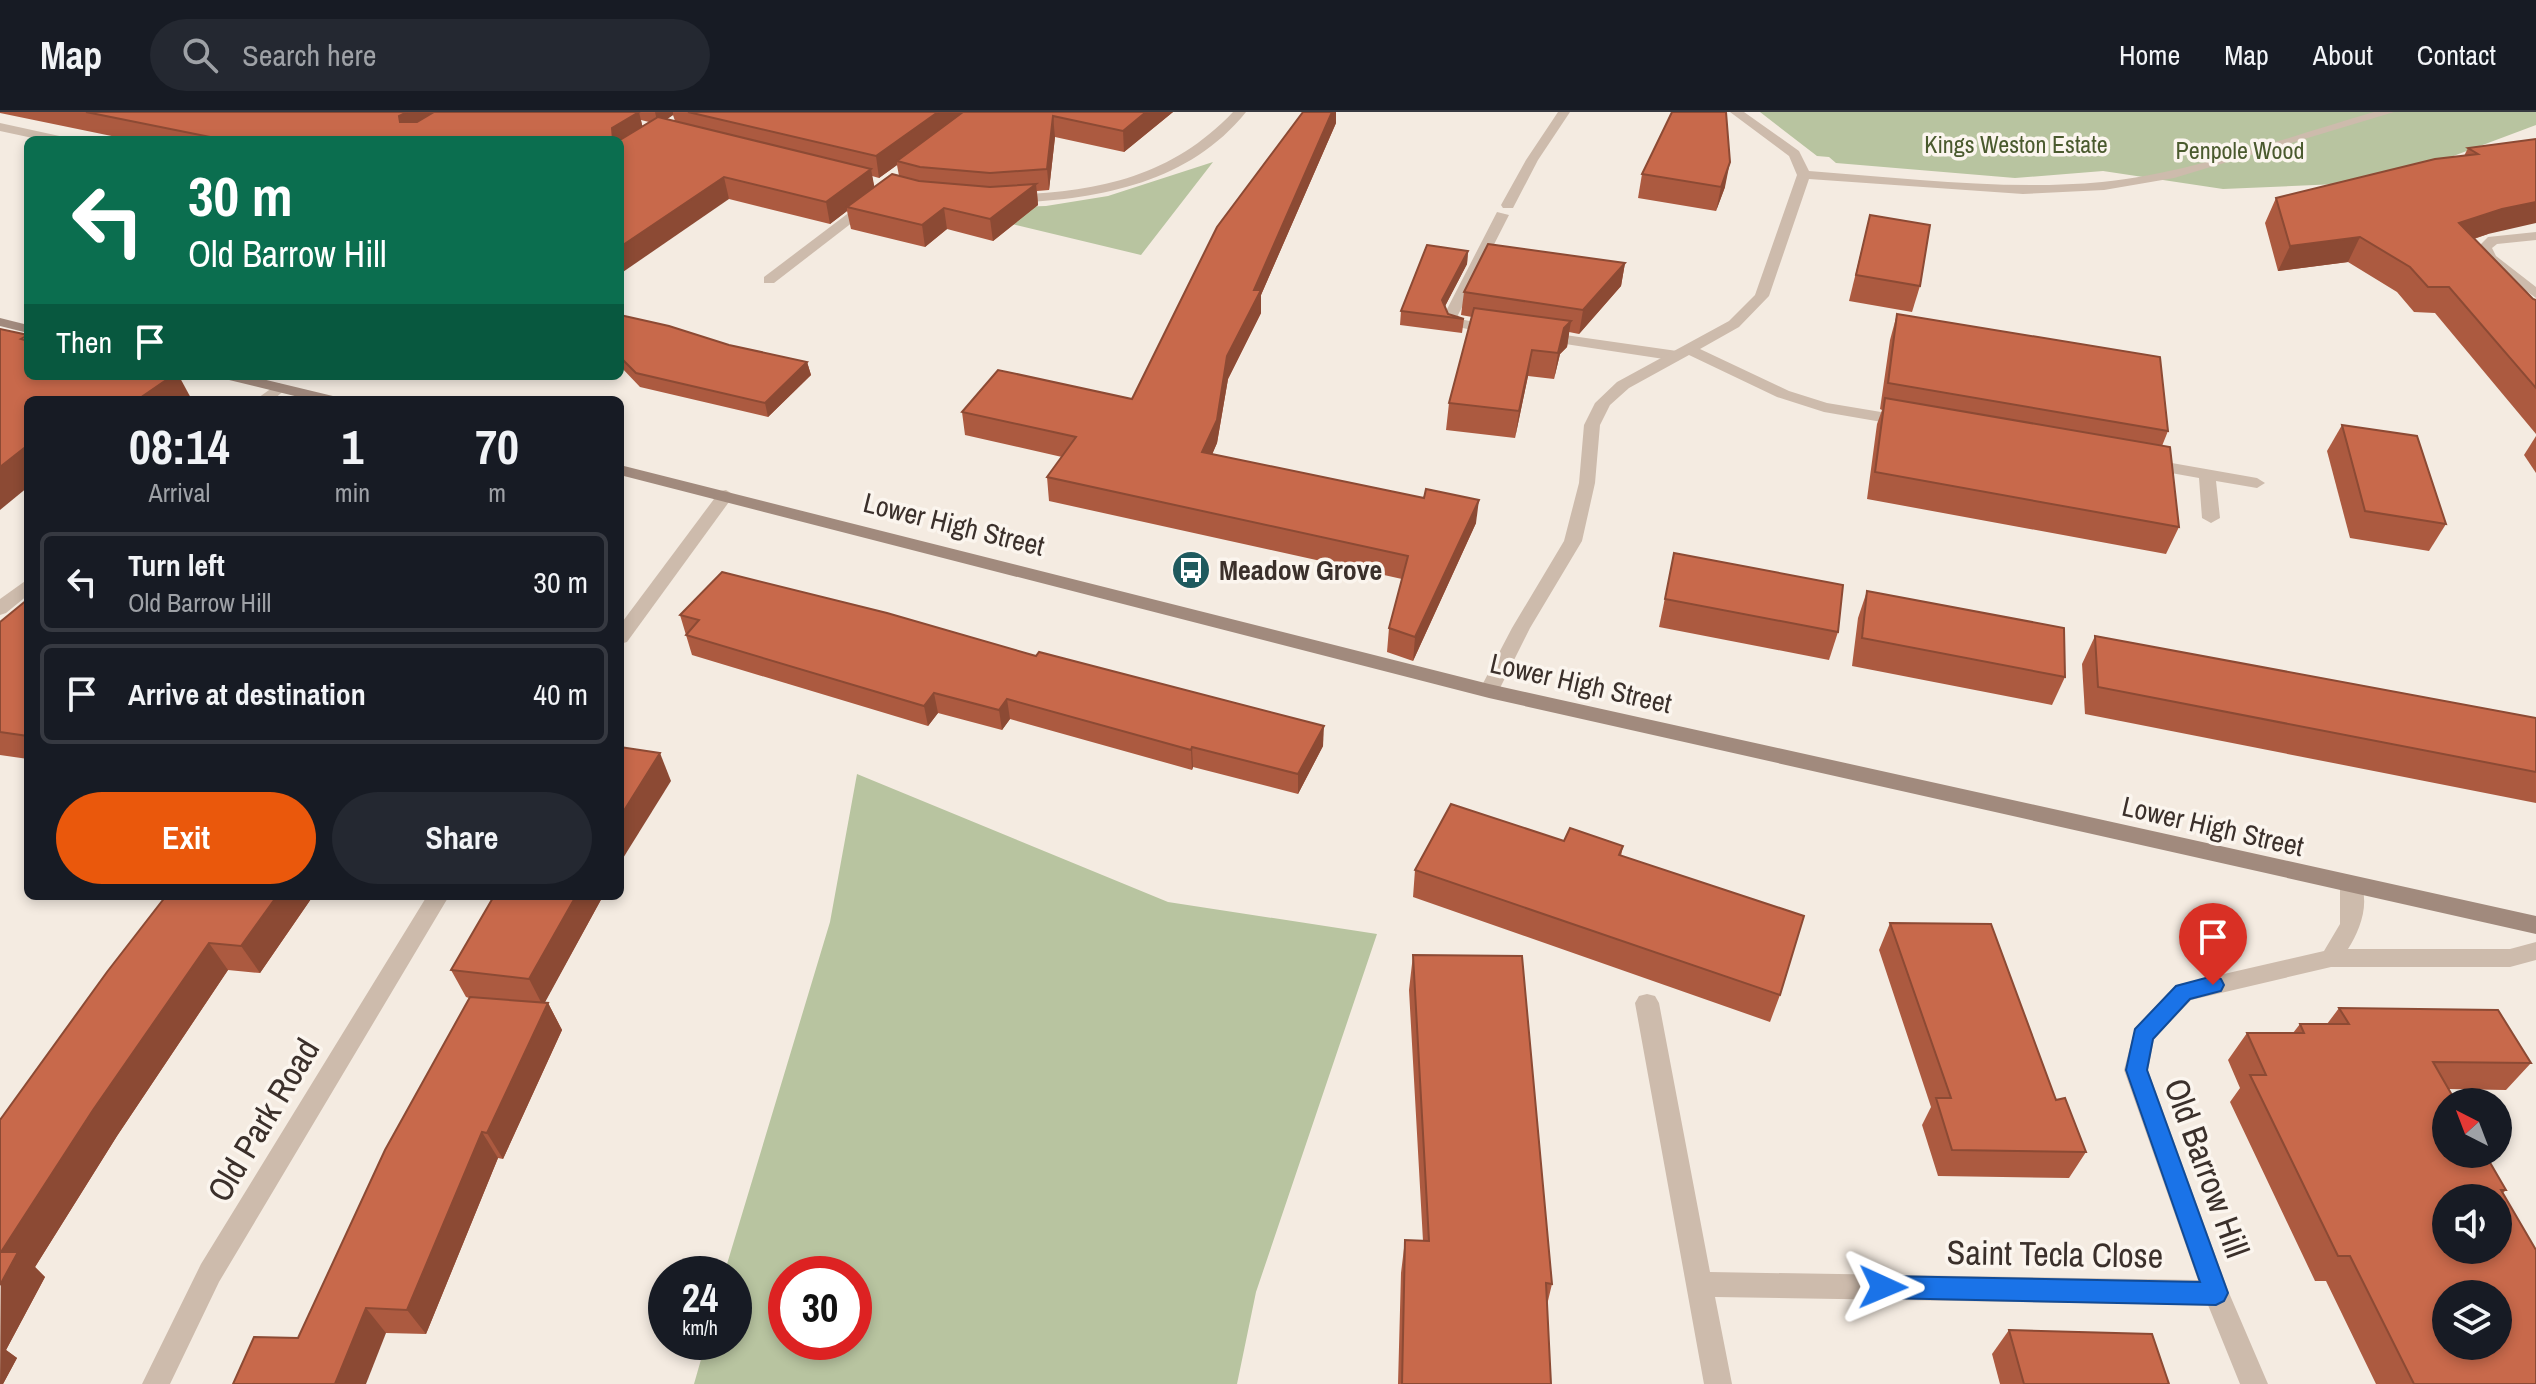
<!DOCTYPE html>
<html lang="en">
<head>
<meta charset="utf-8">
<style>
	:root { --surface:#171b24; --page:#242831; --text:#f1f3f6; --muted:#9ea1a6; --line:#363941; --accent:#ea580c }
	body { margin:0; font-family:"Archivo Narrow",sans-serif; background:var(--page); color:var(--text); height:100vh; display:flex; flex-direction:column; font-size:30px; white-space:nowrap }
	* { box-sizing:border-box; margin:0 }
	p { font-size:26px; color:var(--muted) }
	.icon { flex:none; width:44px; height:44px; fill:none; stroke:currentColor; stroke-width:2; stroke-linecap:round; stroke-linejoin:round }
	.map { position:relative; flex:1; overflow:hidden }
	.side { position:absolute; left:24px; top:284px; width:600px; height:504px; display:flex; flex-direction:column; background:var(--surface); border-radius:12px; box-shadow:0 4px 12px #0003 }
	.side>* { flex:none }
	.hud { position:absolute; left:24px; top:24px; width:600px; height:244px; border-radius:12px; box-shadow:0 4px 12px #0003; background:#0b6e4f; color:#fff; overflow:hidden }
	.needle { width:52px; rotate:318deg }
	.tools { position:absolute; left:2432px; top:976px; display:grid; gap:16px }
	.tools a { display:grid; place-items:center; width:80px; height:80px; border-radius:50%; background:var(--surface); box-shadow:0 4px 12px #0003; font-size:40px }
	.speed { position:absolute; left:648px; top:1144px; display:flex; gap:16px; font-size:40px; font-weight:700; text-align:center }
	.speed>* { display:grid; place-content:center; width:104px; height:104px; border-radius:50%; background:var(--surface); box-shadow:0 4px 12px #0003; line-height:1 }
	.speed small { font-size:20px; font-weight:400 }
	.speed .limit { border:12px solid #d22; background:#fff; color:#111 }
	.pin { position:absolute; display:grid; place-items:center; width:68px; height:68px; color:#fff; margin:-82px -34px; border-radius:50% 50% 50% 0; rotate:-45deg; box-shadow:0 0 8px #0007 }
	.pin .icon { rotate:45deg }
	.me { position:absolute; width:88px; margin:-44px; rotate:91deg; stroke-linejoin:round; filter:drop-shadow(0 0 6px #0008) }
	.turn { display:flex; align-items:center; gap:28px; height:168px; padding:0 32px; font-size:36px }
	.turn .icon { width:104px; height:104px; stroke-width:2.5 }
	.turn b { display:block; font-size:56px; line-height:68px }
	.then { display:flex; align-items:center; height:76px; padding:0 32px; background:#0003; gap:16px; font-size:30px }
	.eta { display:flex; justify-content:space-evenly; align-items:center; height:136px; text-align:center }
	.eta b { font-size:48px; font-weight:800; line-height:56px }
	.cta { display:flex; gap:16px; margin-top:auto; padding:16px 32px }
	.cta a { flex:1; height:92px; border-radius:48px; background:var(--accent); color:#fff; font-size:32px; font-weight:800; line-height:92px; text-align:center }
	.cta a+a { background:var(--page); color:var(--text) }
	ul { padding:0; list-style:none }
	li { display:flex; align-items:center; gap:24px; height:100px; margin:0 16px 12px; padding:0 16px; border:4px solid var(--line); border-radius:12px }
	li div { flex:1 }
	li b { display:block; font-size:30px }
	li em { font-style:normal }
	header { display:flex; align-items:center; gap:48px; box-sizing:border-box; height:112px; padding:0 40px; background:var(--surface); border-bottom:2px solid var(--line) }
	header strong { font-size:38px }
	nav { display:flex; gap:44px; margin-inline-start:auto; font-size:28px }
	.search { width:560px; height:72px; background:var(--page); display:flex; align-items:center; gap:20px; box-sizing:border-box; padding:0 28px; border-radius:44px; color:var(--muted); font-size:30px }
	.map>svg:first-child { display:block }
	.green { fill:#b8c4a0; fill-rule:evenodd }
	.lines { fill:none; stroke-linecap:round; stroke-linejoin:round }
	.lane { fill:#cdbbac; fill-rule:evenodd }
	.street { fill:#cdbbac; fill-rule:evenodd }
	.secondary { fill:#a18a7d; fill-rule:evenodd }
	.wall { fill:#ac5a40; fill-rule:evenodd }
	.shaded-wall { fill:#8c4a34 }
	.building { fill:#c8694b; stroke:#8c4a34; stroke-width:2; fill-rule:evenodd }
	.route { fill:#1a73e8; stroke:#114b97; stroke-width:2 }
	.labels { text-anchor:middle; dominant-baseline:central; stroke-width:7; stroke-linejoin:round; paint-order:stroke }
	.far-park-label { font-size:24px; fill:#4a5a2e; stroke:#fbf5ee }
	.street-label { font-size:28px; fill:#3b302b; stroke:#fbf5ee }
	.poi-label { font-size:28px; font-weight:bold; fill:#3b302b; stroke:#fbf5ee; text-anchor:start }
	.near-street-label { font-size:34px; fill:#3b302b; stroke:#fbf5ee }
</style>
</head>
<body>
<header>
<strong>Map</strong>
<div class="search"><svg class="icon" aria-label="search" viewBox="0 0 24 24"><circle cx="10" cy="10" r="6"/><path d="M15 15l6 6"/></svg>Search here</div>
<nav><a>Home</a><a>Map</a><a>About</a><a>Contact</a></nav>
</header>
<div class="map">
<svg width="2536" height="1272" viewBox="0 0 2536 1272">
	<rect width="100%" height="100%" fill="#f4ebe1"/>
	<g class="green">
		<path d="M1760,0H2536V13L2384,70L2223,77L2103,59L2015,66L1836,51L1829,45L1817,44Z"/>
		<path d="M1213,50L1141,143L950,97L1046,94L1108,84Z"/>
		<path d="M857,662L1168,790L1377,822L1256,1180L1237,1272H694L706,1230H734V1162H724L830,810ZM854,1162V1230H786V1162Z"/>
	</g>
	<g class="lines">
		<g class="lane">
			<path d="M1558,0H1570L1538,48L1513,96H1503L1501,93L1526,48Z"/>
			<path d="M0,11L64,25L66,28H42L0,19Z"/>
			<path d="M863,90L875,93L774,171H764V165Z"/>
			<path d="M1497,100L1509,103L1458,203L1460,207L1502,216L1504,219L1497,223L1448,213L1444,203Z"/>
			<path d="M1544,220L1677,239L1685,244L1677,249L1539,228V222Z"/>
		</g>
		<g class="street">
			<path d="M1233,0H1246C1189,71 1100,87 1013,91L1006,87L1013,83C1100,79 1171,65 1233,0Z"/>
			<path d="M1730,0H1744L1799,39L1809,59C1906,66 2005,79 2102,70C2189,62 2290,24 2374,0H2394L2174,66L2104,78L2023,82L1809,67L1769,184L1739,215L1700,237L1789,279L1827,291L1905,304L1913,309L1905,314L1824,300L1777,285L1689,243L1629,276L1610,293L1600,313L1595,371L1582,429L1530,516L1496,584H1482L1479,579L1512,516L1564,429L1579,371L1584,313L1595,291L1617,270L1729,209L1755,183L1797,63L1789,44Z"/>
			<path d="M2536,120V128L2497,132L2492,136L2496,144L2536,175V186L2485,149L2478,135L2488,125Z"/>
			<path d="M279,271L287,276L273,288H255Z"/>
			<path d="M2149,347L2257,366L2265,371L2257,376L2216,369L2220,406L2211,411L2202,406L2199,366L2143,356L2141,352L2143,348Z"/>
			<path d="M726,378L734,383L627,530L620,532V513L720,379Z"/>
			<path d="M28,467V483L6,501L0,503V487Z"/>
			<path d="M2351,766L2359,768C2371,790 2360,818 2348,837H2510L2536,830V848L2510,855H2331L2191,888L2154,927L2148,958L2229,1181L2268,1272H2240L2208,1193L1715,1185L1732,1272H1704L1635,891L1639,884L1647,882L1655,884L1659,891L1710,1160L2198,1168L2124,958L2135,916L2176,873L2324,839L2340,812V774L2343,768Z"/>
			<path d="M427,784H449L219,1170L170,1272H142L201,1152Z"/>
		</g>
		<g class="secondary">
			<path d="M0,206L28,213V221L0,214Z"/>
			<path d="M222,264H250L337,285L339,288H311L225,267Z"/>
			<path d="M620,353L1489,572L2536,804V822L1489,586L620,363Z"/>
		</g>
	</g>
	<g class="wall">
		<path d="M0,0H1173L1124,40L1055,25L1049,78L1037,79L1038,93L993,129L947,117L925,135L851,117L847,99L830,112L729,87L620,28H131L0,1ZM673,3L675,9L667,7ZM641,8L649,10L642,14ZM897,53L899,64L874,75L872,64L879,66Z"/>
		<path d="M1303,0H1336V11L1261,183V201L1228,267L1217,331L1212,342L1476,411L1413,549L1387,540L1389,516L1402,467L1049,389L1047,365L1062,345L965,323L962,300L1132,287Z"/>
		<path d="M2536,27L2488,122L2474,127L2533,187L2536,188V322L2435,201L2414,200L2397,180L2348,150L2278,159L2265,111L2276,86L2464,44L2468,36Z"/>
		<path d="M1642,62L1725,75L1716,99L1638,86Z"/>
		<path d="M1870,103L1920,174L1912,200L1849,189Z"/>
		<path d="M1468,139L1467,152L1445,194L1448,202L1464,207L1462,221L1400,213L1401,199Z"/>
		<path d="M1625,151L1621,174L1579,222L1569,220L1567,235L1560,242L1554,267L1528,264L1515,326L1446,318L1449,291L1472,205L1461,203L1464,180Z"/>
		<path d="M1897,202L2168,319L2162,334L2179,415L2166,442L1867,387L1877,312L1882,298L1880,297L1890,228Z"/>
		<path d="M620,203L729,233L807,250L811,263L768,305L640,275L620,254Z"/>
		<path d="M2342,313L2446,412L2429,439L2350,426L2327,339Z"/>
		<path d="M2536,324V361L2524,343Z"/>
		<path d="M1674,442L1838,520L1829,548L1659,515Z"/>
		<path d="M1867,479L2065,565L2052,593L1852,554L1858,506Z"/>
		<path d="M28,487V647L0,643V510Z"/>
		<path d="M680,503L1323,634L1298,682L1193,655L1192,658L1010,607L1002,618L938,601L928,614L692,543Z"/>
		<path d="M2095,524L2536,606V691L2085,602L2082,552Z"/>
		<path d="M1564,729L1623,734L1621,744L1780,883L1770,910L1413,785L1415,758Z"/>
		<path d="M166,784H313L260,861L228,858L117,1024L35,1155L45,1165L6,1238L17,1246L3,1272L0,1008Z"/>
		<path d="M494,784H603L544,891H548L562,918L503,1047L498,1046L426,1222L386,1221L298,1226L469,886L466,885L451,858Z"/>
		<path d="M1890,811L2056,988L2086,1040L2069,1066L1938,1064L1922,1013L1931,995L1879,838Z"/>
		<path d="M1413,843L1552,1172L1547,1193L1551,1272H1398L1401,1161L1405,1128L1423,1129L1409,878Z"/>
		<path d="M2339,896L2531,951L2506,978L2448,977L2506,1078L2502,1082L2536,1272H2376L2326,1169H2315L2230,990L2240,976L2228,948L2247,921H2293L2300,912H2327Z"/>
		<path d="M2009,1218L2169,1272H2000L1992,1242Z"/>
	</g>
	<g class="shaded-wall">
		<path d="M407,0H452L407,28L399,4Z"/>
		<path d="M639,0L644,21L620,28H613L612,16Z"/>
		<path d="M655,0H673V3L658,13Z"/>
		<path d="M938,0H970L897,49V53L879,66L876,44Z"/>
		<path d="M1146,0H1173L1124,40L1123,19Z"/>
		<path d="M1332,0H1336V11L1261,183V201L1228,267L1217,331L1203,364L1202,340L1227,244L1254,178Z"/>
		<path d="M1053,4L1055,25L1049,78L1047,57Z"/>
		<path d="M1730,50L1725,75L1716,99L1721,75Z"/>
		<path d="M871,57L875,78L847,95V99L830,112L826,90Z"/>
		<path d="M724,65L729,87L620,162V135Z"/>
		<path d="M1036,72L1038,93L993,129L990,107Z"/>
		<path d="M2536,90V111L2488,122L2445,136L2459,111L2502,97Z"/>
		<path d="M944,96L947,117L925,135L922,113Z"/>
		<path d="M2360,125L2348,150L2278,159L2290,134Z"/>
		<path d="M1468,139L1467,152L1441,202L1442,188Z"/>
		<path d="M1625,151L1621,174L1579,222L1583,198Z"/>
		<path d="M1571,209L1567,235L1560,242L1554,267L1558,241L1564,216Z"/>
		<path d="M1532,238L1528,264L1515,326L1519,299Z"/>
		<path d="M807,250L811,263L768,305L765,291Z"/>
		<path d="M172,264H179L192,288H137Z"/>
		<path d="M28,333V375L0,398V355Z"/>
		<path d="M1479,388L1476,411L1413,549L1415,525Z"/>
		<path d="M934,581L938,601L928,614L924,594Z"/>
		<path d="M1007,587L1010,607L1002,618L999,598Z"/>
		<path d="M1324,614L1323,634L1298,682V662Z"/>
		<path d="M1192,635L1193,655L1192,658L1191,638Z"/>
		<path d="M660,641L671,669L620,751V705Z"/>
		<path d="M277,784H313L260,861L241,834Z"/>
		<path d="M576,784H603L543,894L529,867Z"/>
		<path d="M209,831L228,858L117,1024L35,1155L45,1165L6,1238L17,1246L3,1272H0L1,1140L93,998Z"/>
		<path d="M548,891L562,918L503,1047L487,1021Z"/>
		<path d="M482,1020L498,1046L426,1222L407,1198Z"/>
		<path d="M366,1196L386,1221L366,1272H335Z"/>
	</g>
	<g class="building">
		<path d="M86,0H407L399,4L400,10H417L434,0H639L612,16L613,28H225Z"/>
		<path d="M688,0H938L876,44Z"/>
		<path d="M963,0H1146L1123,19L1053,4L1047,57L990,61L920,55L897,49Z"/>
		<path d="M1303,0H1332L1254,178H1261L1227,244L1217,308L1202,340L1424,386L1426,377L1479,388L1415,525L1389,516L1408,444L1047,365L1076,325L962,300L998,258L1132,287L1217,115Z"/>
		<path d="M1672,0H1726L1730,50L1721,75L1642,62Z"/>
		<path d="M658,5L871,57L826,90L724,65L620,135V28Z"/>
		<path d="M2536,27V90L2502,97L2459,111L2533,187L2536,188V276L2449,175H2428L2410,155L2360,125L2290,134L2276,86L2435,47L2478,42L2468,36Z"/>
		<path d="M892,62L919,69L990,75L1036,72L990,107L944,96L922,113L847,95Z"/>
		<path d="M1870,103L1930,113L1920,174L1856,163Z"/>
		<path d="M1488,132L1625,151L1583,198L1464,180Z"/>
		<path d="M1427,133L1468,139L1442,188L1448,202L1464,207L1401,199Z"/>
		<path d="M1474,196L1571,209L1564,216L1558,241L1532,238L1519,299L1449,291Z"/>
		<path d="M1897,202L2160,245L2168,319L1888,271Z"/>
		<path d="M620,203L669,214L729,233L807,250L765,291L636,261L620,245Z"/>
		<path d="M0,217L28,223L21,227L28,229V264H172L137,288H28V333L0,355Z"/>
		<path d="M1885,286L2170,335L2179,415L1875,360Z"/>
		<path d="M2342,313L2417,324L2446,412L2365,399Z"/>
		<path d="M1674,441L1843,473L1838,520L1665,487Z"/>
		<path d="M722,460L887,501L1036,544L1039,540L1324,614L1298,662L1192,635L1191,638L1007,587L999,598L934,581L924,594L686,523L699,508L680,503Z"/>
		<path d="M1867,479L2064,516L2065,565L1862,526Z"/>
		<path d="M28,487V624L0,620V510Z"/>
		<path d="M2095,524L2536,606V660L2098,575Z"/>
		<path d="M620,635L660,641L620,705Z"/>
		<path d="M1451,692L1564,729L1570,716L1623,734L1619,743L1804,804L1780,883L1415,758Z"/>
		<path d="M166,784H277L241,834L209,831L93,998L1,1140H18L0,1173V1008L107,860Z"/>
		<path d="M494,784H576L529,867L451,858Z"/>
		<path d="M1890,811L1991,812L2056,988L2065,986L2086,1040L1952,1038L1936,986H1951Z"/>
		<path d="M1413,843L1522,844L1552,1172L1546,1171L1551,1272H1402L1405,1128L1429,1129Z"/>
		<path d="M470,885L548,891L487,1021L482,1020L407,1198L366,1196L335,1272H233L254,1225L298,1226L385,1038Z"/>
		<path d="M2339,896L2498,898L2531,951L2433,950L2456,990H2446V1042H2485L2506,1078H2501L2536,1138V1272H2414L2350,1144H2338L2250,963H2266L2247,921H2304L2300,912H2349ZM2446,1086H2498V1138H2446ZM2446,1182H2498V1234H2446Z"/>
		<path d="M2009,1218L2152,1222L2169,1272H2024Z"/>
	</g>
	<path class="route" d="M2213,864L2221,867L2224,873L2221,879L2190,887L2153,927L2147,958L2228,1181L2224,1189L2216,1193L1883,1186L1874,1183L1871,1175L1874,1167L1883,1164L2200,1170L2126,958L2135,917L2176,874Z"/>
	<defs>
		<g id="bus-disc" transform="scale(2)"><circle r="9.5" fill="#1f5a5e" stroke="#fbf5ee"/><path d="M-5-6H5V4H4V6H2V4H-2V6H-4V4H-5ZM-3.5-4V0h7V-4ZM-3.5 1.2v1.5H-2V1.2ZM2 1.2v1.5H3.5V1.2Z" fill="#fff"/></g>
	</defs>
	<g fill-rule="evenodd">
		<use href="#bus-disc" x="1191" y="458"/>
	</g>
	<g class="labels">
		<g class="far-park-label">
			<text x="2016" y="32">Kings Weston Estate</text>
			<text x="2240" y="38">Penpole Wood</text>
		</g>
		<g class="street-label">
			<text transform="translate(954 412) rotate(14)">Lower High Street</text>
			<text transform="translate(1581 571) rotate(13)">Lower High Street</text>
			<text transform="translate(2213 714) rotate(13)">Lower High Street</text>
		</g>
		<g class="poi-label">
			<text x="1219" y="458">Meadow Grove</text>
		</g>
		<g class="near-street-label">
			<text transform="translate(263 1008) rotate(-59)">Old Park Road</text>
			<text transform="translate(2207 1056) rotate(70)">Old Barrow Hill</text>
			<text transform="translate(2055 1142) rotate(1)">Saint Tecla Close</text>
		</g>
	</g>
</svg>
<div class="tools">
<a><svg class="needle" viewBox="-14 -14 28 28"><path d="M0-13l5 13h-10z" fill="#e53935"/><path d="M0 13l5-13h-10z" fill="#9ea1a6"/></svg></a>
<a><svg class="icon" aria-label="sound" viewBox="0 0 24 24"><path d="M4 9h4l5-4v14l-5-4H4zM17 9q2 3 0 6"/></svg></a>
<a><svg class="icon" aria-label="layers" viewBox="0 0 24 24"><path d="M12 4l9 5-9 5-9-5zM3 14l9 5 9-5"/></svg></a>
</div>
<div class="speed"><div>24<small>km/h</small></div><div class="limit">30</div></div>
<div class="pin" style="left:2213px;top:873px;background:#d93025"><svg class="icon" aria-label="arrive" viewBox="0 0 24 24"><path d="M6 21V4h12l-3 4 3 4H6"/></svg></div>
<svg class="me" style="left:1883px;top:1175px" viewBox="-20 -20 40 40"><path d="M0-17L14 15 0 8-14 15z" fill="#1a73e8" stroke="#fff" stroke-width="4"/></svg>
<div class="hud">
<div class="turn"><svg class="icon" aria-label="left" viewBox="0 0 24 24"><path d="M17 20v-9H6M10 6l-5 5 5 5"/></svg><div><b>30 m</b>Old Barrow Hill</div></div>
<div class="then">Then<svg class="icon" aria-label="arrive" viewBox="0 0 24 24"><path d="M6 21V4h12l-3 4 3 4H6"/></svg></div>
</div>
<section class="side">
<div class="eta">
<div><b>08:14</b><p>Arrival</p></div>
<div><b>1</b><p>min</p></div>
<div><b>70</b><p>m</p></div>
</div>
<ul>
<li><svg class="icon" aria-label="left" viewBox="0 0 24 24"><path d="M17 20v-9H6M10 6l-5 5 5 5"/></svg><div><b>Turn left</b><p>Old Barrow Hill</p></div><em>30 m</em></li>
<li><svg class="icon" aria-label="arrive" viewBox="0 0 24 24"><path d="M6 21V4h12l-3 4 3 4H6"/></svg><div><b>Arrive at destination</b></div><em>40 m</em></li>
</ul>
<div class="cta"><a>Exit</a><a>Share</a></div>
</section>
</div>
</body>
</html>
